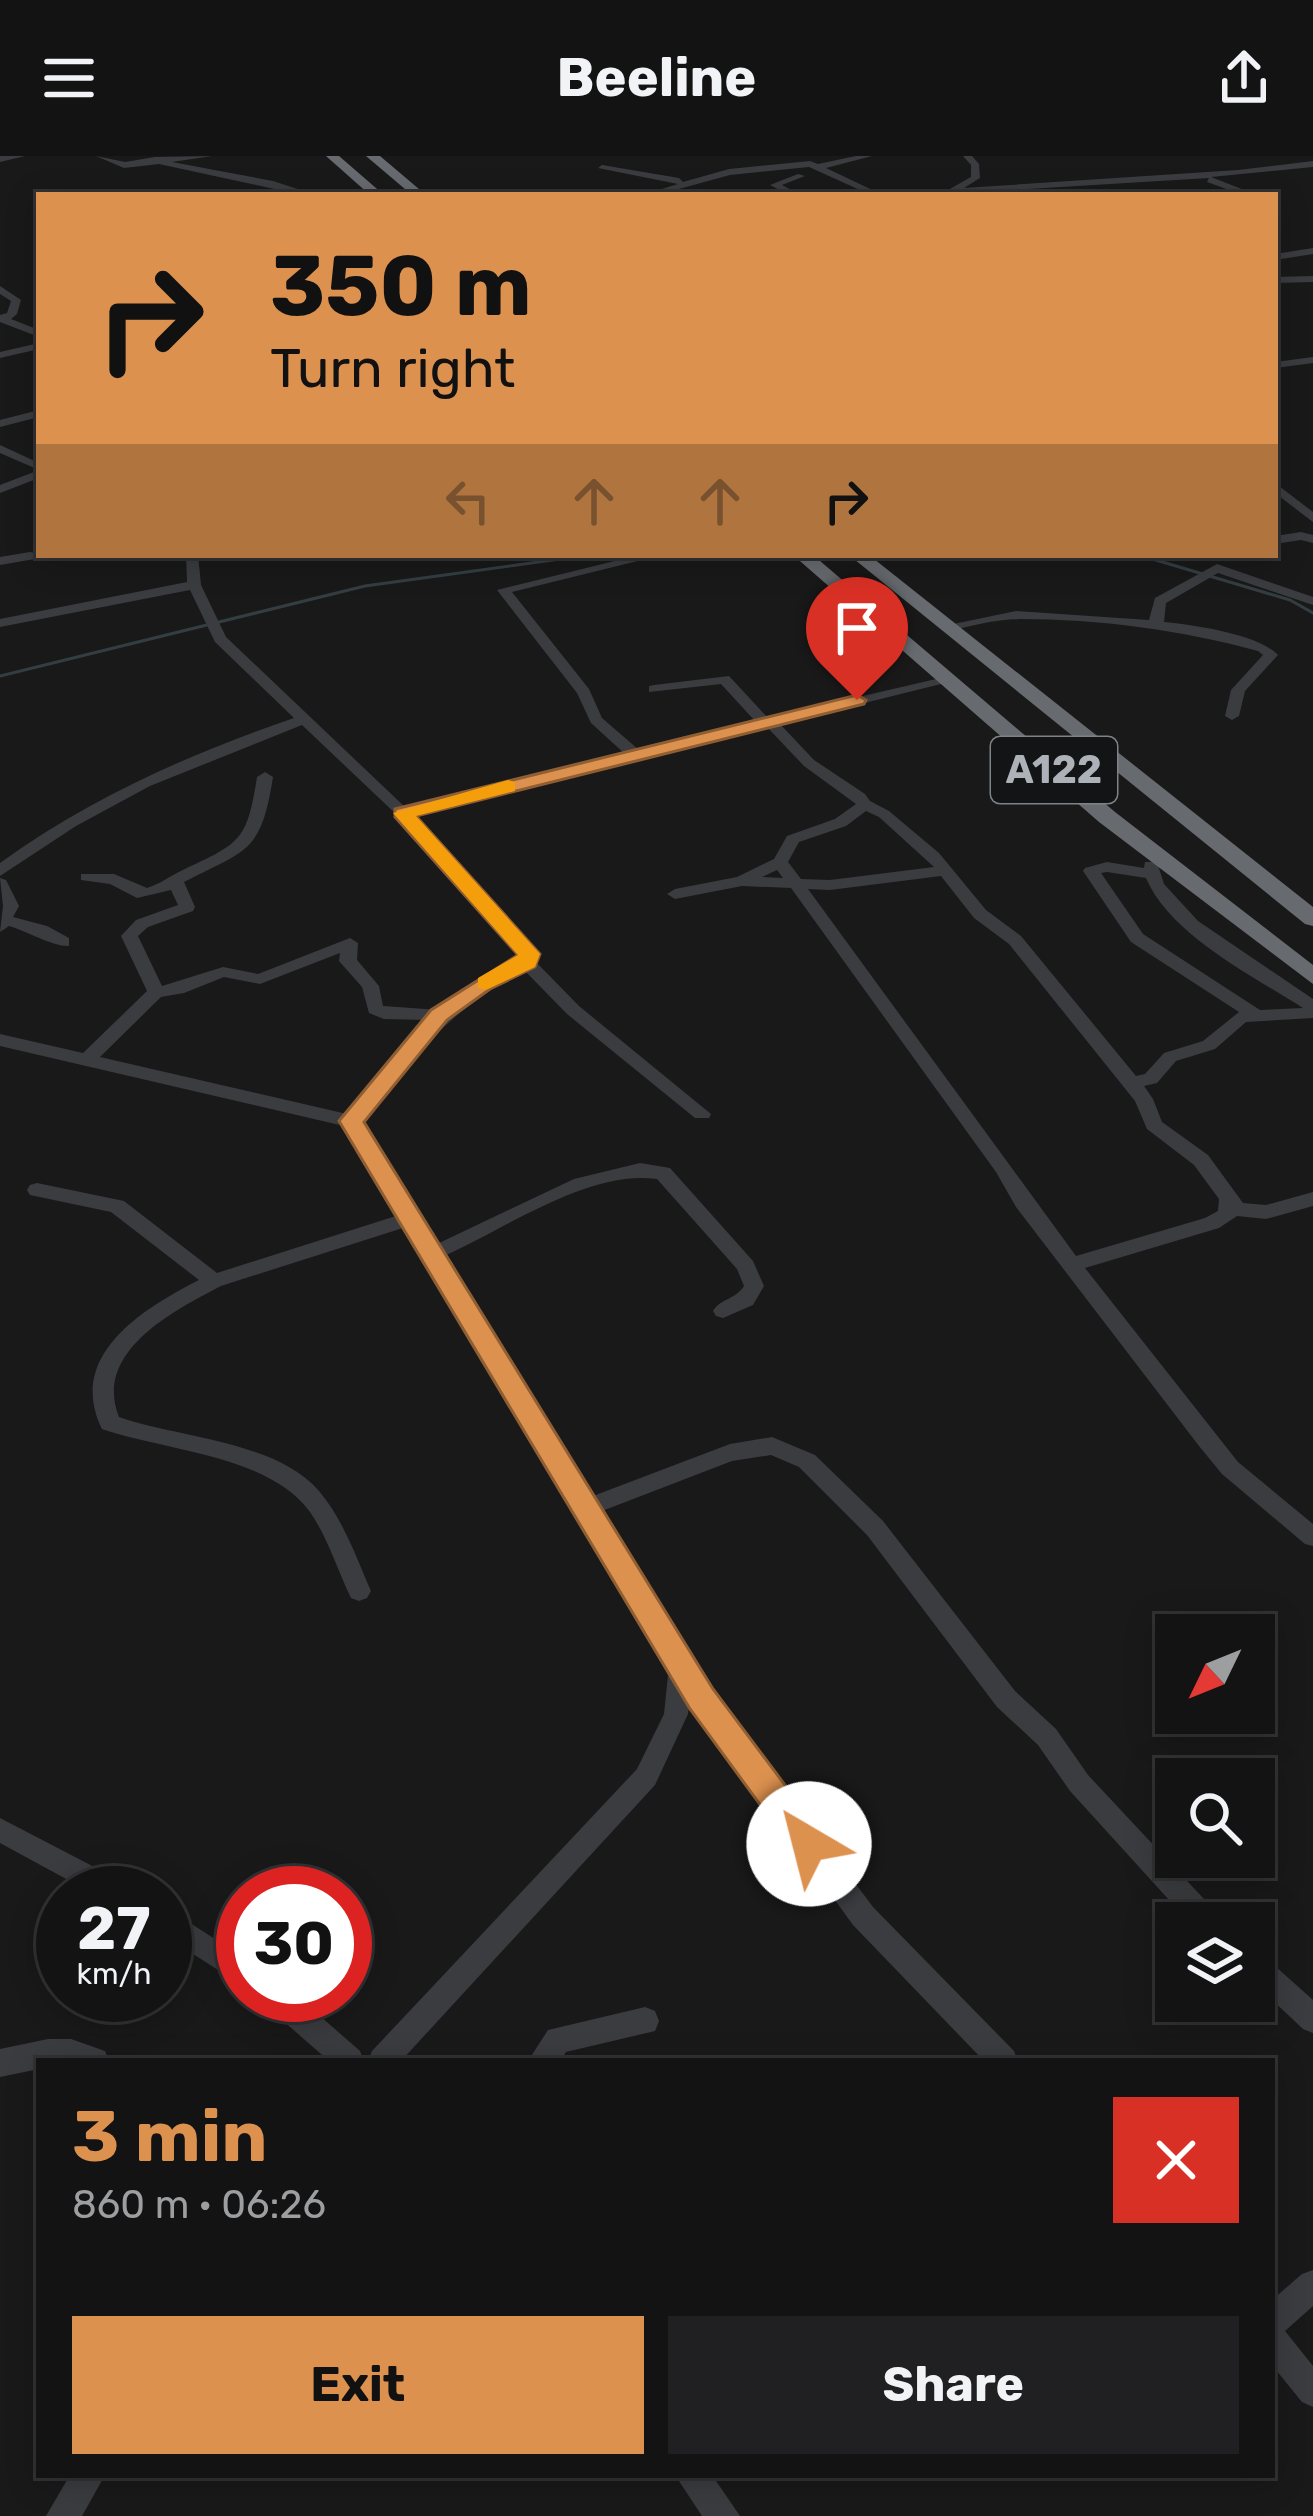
<!DOCTYPE html>
<html lang="en">
<head>
<meta charset="utf-8">
<style>
	:root { --surface:#131314; --page:#202022; --text:#f1f3f6; --muted:#9d9ea0; --line:#323234; --accent:#dc914f }
	body { margin:0; font-family:Rubik,sans-serif; background:var(--page); color:var(--text); height:100vh; display:flex; flex-direction:column; font-size:45px; white-space:nowrap }
	* { box-sizing:border-box; margin:0 }
	p { font-size:39px; color:var(--muted) }
	.icon { flex:none; width:66px; height:66px; fill:none; stroke:currentColor; stroke-width:2; stroke-linecap:round; stroke-linejoin:round }
	.map { position:relative; flex:1; overflow:hidden }
	.details { position:absolute; left:36px; top:1902px; width:1239px; height:420px; display:flex; flex-direction:column; background:var(--surface); border-radius:0px; box-shadow:0 6px 30px #0003,0 0 0 3px var(--line) }
	.details>* { flex:none }
	.top-card { position:absolute; left:36px; top:36px; width:1242px; height:366px; border-radius:0px; box-shadow:0 6px 30px #0003,0 0 0 3px var(--line); background:#dc914f; color:#111; overflow:hidden }
	.needle { width:78px; rotate:227deg }
	.fabs { position:absolute; left:1155px; top:1458px; display:grid; gap:24px }
	.fabs a { display:grid; place-items:center; width:120px; height:120px; border-radius:0px; background:var(--surface); box-shadow:0 6px 30px #0003,0 0 0 3px var(--line); font-size:60px }
	.speed { position:absolute; left:36px; top:1710px; display:flex; gap:24px; font-size:60px; font-weight:700; text-align:center }
	.speed>* { display:grid; place-content:center; width:156px; height:156px; border-radius:50%; background:var(--surface); box-shadow:0 6px 30px #0003,0 0 0 3px var(--line); line-height:1 }
	.speed small { font-size:30px; font-weight:400 }
	.speed .limit { border:18px solid #d22; background:#fff; color:#111 }
	.pin { position:absolute; display:grid; place-items:center; width:102px; height:102px; color:#fff; margin:-123px -51px; border-radius:50% 50% 50% 0; rotate:-45deg; box-shadow:0 0 12px #0007 }
	.pin .icon { rotate:45deg }
	.me { position:absolute; width:132px; margin:-66px; rotate:323deg; stroke-linejoin:round; filter:drop-shadow(0 0 9px #0008) }
	.turn { display:flex; align-items:center; gap:42px; height:252px; padding:0 36px; font-size:54px }
	.turn .icon { width:156px; height:156px; stroke-width:2.5 }
	.turn b { display:block; font-size:84px; line-height:102px }
	.lanes { display:flex; align-items:center; height:114px; padding:0 36px; background:#0003; justify-content:center; gap:60px; direction:ltr }
	.lanes .off { opacity:.35 }
	.round { display:grid; place-items:center; flex:none; width:126px; height:126px; border-radius:0px; background:var(--page) }
	.overview { display:flex; align-items:center; justify-content:space-between; height:204px; padding:0 36px }
	h1 { font-size:72px; font-weight:700; line-height:90px; color:var(--accent) }
	.primary-button { display:flex; gap:24px; margin-top:auto; padding:24px 36px }
	.primary-button a { flex:1; height:138px; border-radius:0px; background:var(--accent); color:#111; font-size:48px; font-weight:700; line-height:138px; text-align:center }
	.primary-button a+a { background:var(--page); color:var(--text) }
	header { display:flex; justify-content:space-between; align-items:center; height:156px; padding:0 36px; background:var(--surface); font-size:54px; font-weight:700 }
	.map>svg:first-child { display:block }
	.lines { fill:none; stroke-linecap:round; stroke-linejoin:round }
	.stream { stroke:#343e42; stroke-width:3 }
	.minor { fill:#3a3c3f; fill-rule:evenodd }
	.highway { fill:#676b6f; fill-rule:evenodd }
	.route { fill:#dc914f; stroke:#8f5e33; stroke-width:3 }
	.slow { fill:#f59e0b }
	.labels { text-anchor:middle; dominant-baseline:central; stroke-width:12; stroke-linejoin:round; paint-order:stroke }
	.shield { fill:#131415; stroke:#7e8387; stroke-width:3 }
	.shield-label { font-size:39px; font-weight:bold; fill:#acb2b8 }
</style>
</head>
<body>
<header><svg class="icon" aria-label="menu" viewBox="0 0 24 24"><path d="M4 6h16M4 12h16M4 18h16"/></svg>Beeline<svg class="icon" aria-label="share" viewBox="0 0 24 24"><path d="M12 15V3M7 8l5-5 5 5M5 13v7h14v-7"/></svg></header>
<div class="map">
<svg width="1313" height="2360" viewBox="0 0 1313 2360">
	<rect width="100%" height="100%" fill="#19191a"/>
	<g class="lines">
		<g class="stream">
			<path d="M1139,399L1290,444L1313,457"/>
			<path d="M0,520L365,430L589,399"/>
		</g>
		<g class="minor">
			<path d="M0,0H25L0,6Z"/>
			<path d="M96,0L125,6L155,1L212,0L172,6L273,25L316,39H302L159,8L124,12Z"/>
			<path d="M856,0H872L826,12L883,39H871L809,11L730,19L657,39H642L678,28L598,12L602,9L679,22L683,26L729,13L810,5L818,8Z"/>
			<path d="M963,0H972L979,8L980,22L964,32L1238,14L1313,5V11L1211,21L1257,39H1243L1207,26L1209,22L948,38V34L971,21V9Z"/>
			<path d="M798,18L805,20L782,29L801,39H789L770,29Z"/>
			<path d="M1313,92V98L1275,104V98Z"/>
			<path d="M1313,120V126L1275,127V121Z"/>
			<path d="M0,130L21,144L17,158L11,163L39,174V181L0,166V159L7,157L11,145L0,138Z"/>
			<path d="M39,187V193L0,202V196Z"/>
			<path d="M1313,201V207L1275,212V206Z"/>
			<path d="M39,254V261L0,271V264Z"/>
			<path d="M0,289L39,307V322L0,337V329L39,314L0,297Z"/>
			<path d="M1275,327L1313,356V366L1275,337Z"/>
			<path d="M1301,376L1313,379V387L1301,384L1275,388V380Z"/>
			<path d="M30,396L35,397V403L0,409V401Z"/>
			<path d="M186,399H198L201,429L226,481L406,652L625,598L591,567L577,537L497,434L639,399H662L512,436L589,533L602,562L639,594L755,565L721,528L649,536V530L654,529L729,520L768,562L949,520V526L780,568L814,604L865,638L870,645L889,655L939,697L986,754L1021,780L1136,920L1145,918L1164,897L1203,885L1239,856L1131,786L1083,715L1085,712L1107,706L1144,712L1145,706H1157L1164,728L1198,765L1313,843V862L1246,866L1215,893L1176,905L1157,927L1144,930L1153,943L1162,966L1208,999L1243,1047L1266,1049L1313,1036V1050L1266,1063L1237,1060L1219,1072L1085,1112L1238,1306L1313,1368V1390L1305,1388L1222,1318L1199,1290L1016,1051L996,1016L791,732L742,730L675,743L667,738L675,733L737,721L774,703L787,680L835,663L856,648L804,610L767,571L413,659L535,794L536,806L579,850L711,958L709,962H695L567,858L525,815C454,849 408,905 361,965L437,1088L574,1023L640,1007L670,1012L753,1105L764,1130L753,1149L723,1162L716,1160L713,1155C720,1143 736,1143 744,1130L737,1113L657,1023C589,1013 505,1073 444,1100L593,1340L730,1288L772,1281L815,1299L883,1365L1015,1535L1056,1573L1088,1619L1218,1758L1222,1767H1190L1070,1635L1038,1589L997,1551L867,1379L799,1311L771,1299L732,1305L602,1355L671,1465L684,1497L690,1499L711,1535L873,1751L1014,1895L1018,1905H984L853,1769L690,1544L688,1558L655,1629L401,1905H368L372,1895L637,1613L664,1558L668,1519L651,1475L406,1071L221,1130C173,1155 93,1196 119,1261C179,1282 276,1285 319,1335C343,1363 356,1401 371,1435L367,1442L359,1445L351,1442C337,1413 328,1382 310,1356C269,1299 165,1295 102,1273C66,1200 142,1153 199,1124L111,1056L30,1039L27,1034L30,1029L37,1027L124,1045L217,1117L399,1059L344,970L0,890V878L83,897L147,835L121,780L136,764L178,749L171,734L137,742L110,728L81,724V718H114L147,732C160,728 170,720 183,714C240,687 247,686 257,621L265,616L273,621C261,698 247,693 184,726L195,751L193,755L148,771L138,780L162,830L223,811L258,818L350,782L358,787L357,804L379,830L383,850L439,854L466,833L519,804L520,799L398,660L302,569L150,630L76,670L0,720V707C90,642 189,598 294,562L215,486L190,434L0,471V463L187,426ZM866,655L879,661L934,711L830,724L801,723L788,706L799,686L846,670ZM777,714L783,722L762,721ZM1107,716L1146,722C1170,779 1253,820 1303,852L1260,854L1143,778L1101,717ZM941,720L974,762L1009,788L1135,945L1147,973L1194,1009L1219,1043L1218,1055L1205,1062L1076,1100L808,733L830,734ZM340,797L339,805L362,831L369,857L384,863L428,864L347,958L100,901L161,841L184,837L224,821L260,828Z"/>
			<path d="M1217,408L1313,441V449L1218,417L1166,447L1164,466C1194,469 1258,478 1278,499L1245,535L1239,560L1232,564L1225,560L1231,534L1263,499L1258,495C1181,474 1100,463 1019,463C995,463 970,471 946,475L939,471L1016,455L1149,464L1155,442Z"/>
			<path d="M0,722L6,724L19,750L13,761L47,770L69,782V790C53,791 27,775 9,770L0,776L3,750Z"/>
			<path d="M0,1662L127,1728L131,1737H92L0,1687Z"/>
			<path d="M165,1751L243,1801V1830L165,1780Z"/>
			<path d="M1254,1796L1264,1800L1313,1844V1877L1303,1873L1254,1827Z"/>
			<path d="M261,1839H296L360,1895L364,1905H329L265,1849Z"/>
			<path d="M645,1851L655,1855L659,1865L655,1875L566,1896L560,1905H528L548,1874Z"/>
			<path d="M48,1883H71L105,1895L109,1905H39V1913L0,1921V1893Z"/>
			<path d="M1313,2114V2150L1285,2175L1313,2210V2251L1302,2246L1272,2209V2144L1302,2118Z"/>
			<path d="M70,2319H105L82,2360H46Z"/>
			<path d="M675,2319H712L740,2360H702Z"/>
		</g>
		<g class="highway">
			<path d="M326,0H339L384,39H370Z"/>
			<path d="M366,0H380L426,39H412Z"/>
			<path d="M793,399H813L1115,656L1313,809V828L1099,666Z"/>
			<path d="M849,399H869L1313,751V770L1305,768Z"/>
		</g>
	</g>
	<path class="route" d="M857,539L866,544L864,548L416,660L540,798L535,811L490,833L447,864L364,966L713,1533L821,1677L827,1688L821,1699L809,1703L797,1699L690,1553L339,965L431,854L518,799L395,661V653Z"/>
	<path class="slow" d="M508,624L515,626V635L416,660L540,798L535,811L486,834L478,832V822L518,799L393,657Z"/>
	<g class="labels">
		<rect class="shield" x="991" y="581" width="126" height="66" rx="9"/>
		<g class="shield-label">
			<text x="1054" y="614">A122</text>
		</g>
	</g>
</svg>
<div class="fabs">
<a><svg class="needle" viewBox="-14 -14 28 28"><path d="M0-13l5 13h-10z" fill="#e53935"/><path d="M0 13l5-13h-10z" fill="#9d9ea0"/></svg></a>
<a><svg class="icon" aria-label="search" viewBox="0 0 24 24"><circle cx="10" cy="10" r="6"/><path d="M15 15l6 6"/></svg></a>
<a><svg class="icon" aria-label="layers" viewBox="0 0 24 24"><path d="M12 4l9 5-9 5-9-5zM3 14l9 5 9-5"/></svg></a>
</div>
<div class="speed"><div>27<small>km/h</small></div><div class="limit">30</div></div>
<div class="pin" style="left:857px;top:544px;background:#d93025"><svg class="icon" aria-label="arrive" viewBox="0 0 24 24"><path d="M6 21V4h12l-3 4 3 4H6"/></svg></div>
<svg class="me" style="left:809px;top:1688px" viewBox="-20 -20 40 40"><circle r="19" fill="#fff"/><path d="M0-13L10 11 0 6-10 11z" fill="#dc914f"/></svg>
<div class="top-card">
<div class="turn"><svg class="icon" aria-label="right" viewBox="0 0 24 24"><path d="M7 20v-9h11M14 6l5 5-5 5"/></svg><div><b>350 m</b>Turn right</div></div>
<div class="lanes"><svg class="icon off" aria-label="left" viewBox="0 0 24 24"><path d="M17 20v-9H6M10 6l-5 5 5 5"/></svg><svg class="icon off" aria-label="ahead" viewBox="0 0 24 24"><path d="M12 20V5M6 11l6-6 6 6"/></svg><svg class="icon off" aria-label="ahead" viewBox="0 0 24 24"><path d="M12 20V5M6 11l6-6 6 6"/></svg><svg class="icon" aria-label="right" viewBox="0 0 24 24"><path d="M7 20v-9h11M14 6l5 5-5 5"/></svg></div>
</div>
<section class="details">
<div class="overview"><div><h1>3 min</h1><p>860 m · 06:26</p></div><a class="round" style="background:#d93025;color:#fff"><svg class="icon" aria-label="close" viewBox="0 0 24 24"><path d="M6 6l12 12M18 6L6 18"/></svg></a></div>
<div class="primary-button"><a>Exit</a><a>Share</a></div>
</section>
</div>
</body>
</html>
